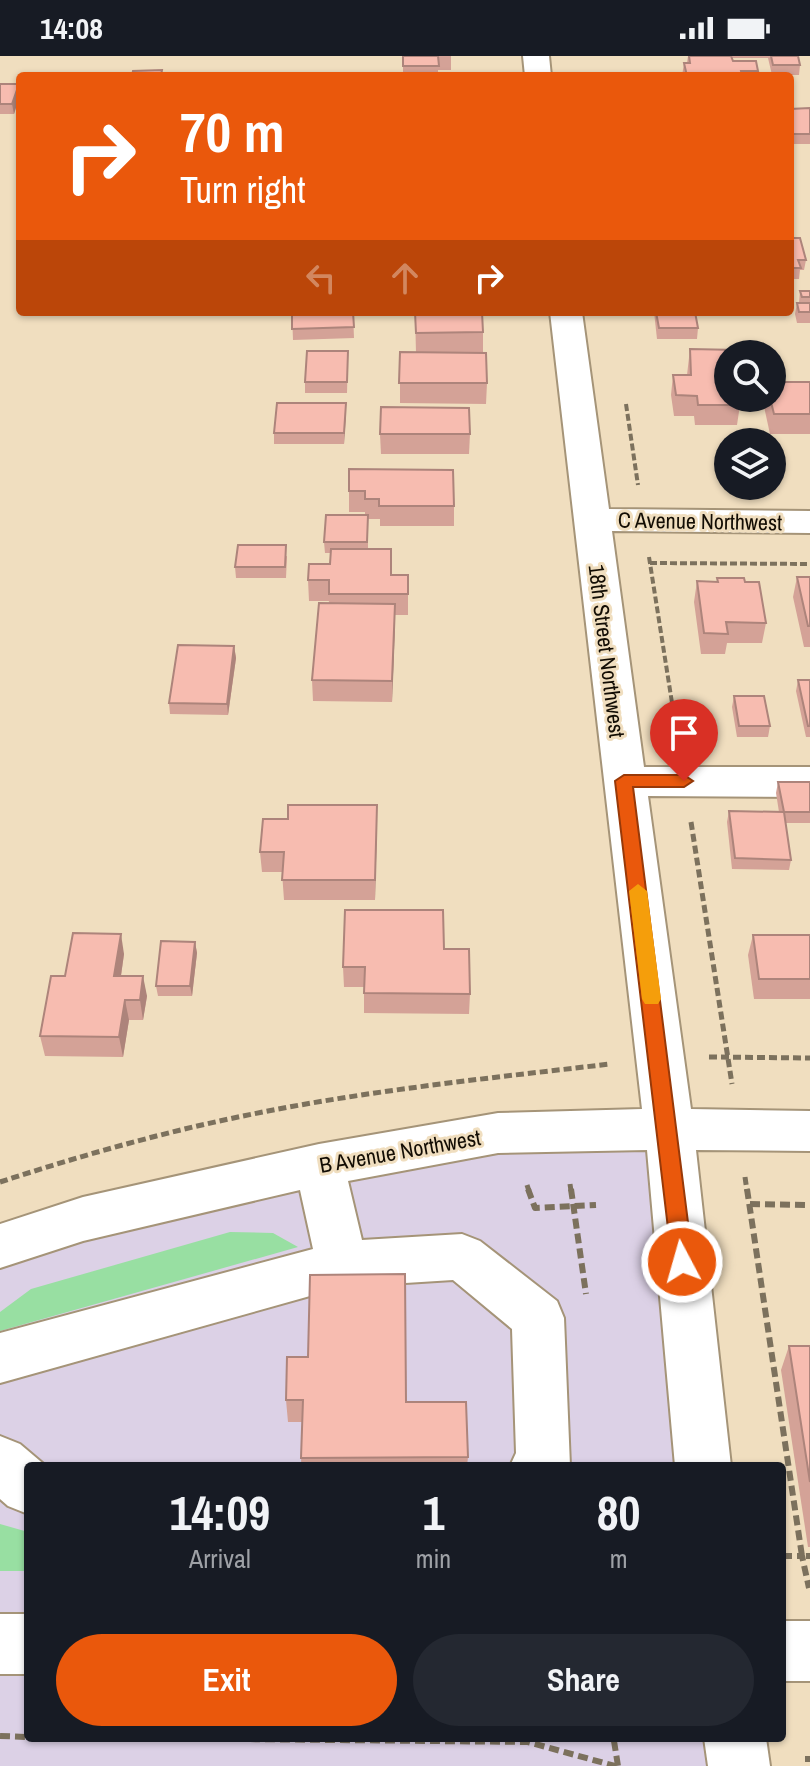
<!DOCTYPE html>
<html lang="en">
<head>
<meta charset="utf-8">
<style>
	:root { --surface:#171b24; --page:#242831; --text:#f1f3f6; --muted:#9ea1a6; --accent:#ea580c }
	body { margin:0; font-family:"Archivo Narrow",sans-serif; background:var(--page); color:var(--text); height:100vh; display:flex; flex-direction:column; font-size:30px; white-space:nowrap }
	* { box-sizing:border-box; margin:0 }
	p { font-size:26px; color:var(--muted) }
	.icon { flex:none; width:44px; height:44px; fill:none; stroke:currentColor; stroke-width:2; stroke-linecap:round; stroke-linejoin:round }
	.map { position:relative; flex:1; overflow:hidden }
	.side { position:absolute; left:24px; top:1406px; width:762px; height:280px; display:flex; flex-direction:column; background:var(--surface); border-radius:8px; box-shadow:0 2px 6px #0004 }
	.side>* { flex:none }
	.top-card { position:absolute; left:16px; top:16px; width:778px; height:244px; border-radius:8px; box-shadow:0 2px 6px #0004; background:#ea580c; color:#fff; overflow:hidden }
	.fabs { position:absolute; left:714px; top:284px; display:grid; gap:16px }
	.fabs a { display:grid; place-items:center; width:72px; height:72px; border-radius:50%; background:var(--surface); box-shadow:0 2px 6px #0004; font-size:40px }
	.pin { position:absolute; display:grid; place-items:center; width:68px; height:68px; color:#fff; margin:-82px -34px; border-radius:50% 50% 50% 0; rotate:-45deg; box-shadow:0 0 8px #0007 }
	.pin .icon { rotate:45deg }
	.me { position:absolute; width:88px; margin:-44px; rotate:354deg; stroke-linejoin:round; filter:drop-shadow(0 0 6px #0008) }
	.turn { display:flex; align-items:center; gap:28px; height:168px; padding:0 32px; font-size:36px }
	.turn .icon { width:104px; height:104px; stroke-width:2.5 }
	.turn b { display:block; font-size:56px; line-height:68px }
	.lanes { display:flex; align-items:center; height:76px; padding:0 32px; background:#0003; justify-content:center; gap:40px; direction:ltr }
	.lanes .off { opacity:.35 }
	.eta { display:flex; justify-content:space-evenly; align-items:center; height:136px; text-align:center }
	.eta b { font-size:48px; font-weight:700; line-height:56px }
	.action { display:flex; gap:16px; margin-top:auto; padding:16px 32px }
	.action a { flex:1; height:92px; border-radius:48px; background:var(--accent); color:#fff; font-size:32px; font-weight:700; line-height:92px; text-align:center }
	.action a+a { background:var(--page); color:var(--text) }
	.status { display:flex; justify-content:space-between; align-items:center; height:56px; padding:0 40px; background:var(--surface); direction:ltr }
	.status svg { height:22px; fill:currentColor }
	.map>svg:first-child { display:block }
	.commercial { fill:#dcd1e6 }
	.green { fill:#98dfa2 }
	.lines { fill:none; stroke-linecap:round; stroke-linejoin:round }
	.minor-casing { stroke:#a59478; stroke-width:4 }
	.path-far2 { stroke:#7c715d; stroke-width:4; stroke-dasharray:7 3; stroke-linecap:butt }
	.path-far1 { stroke:#7c715d; stroke-width:5; stroke-dasharray:8 4; stroke-linecap:butt }
	.path { stroke:#7c715d; stroke-width:6; stroke-dasharray:10 5; stroke-linecap:butt }
	.minor { fill:#fff; fill-rule:evenodd }
	.wall { fill:#d4a297 }
	.shaded-wall { fill:#ad847b }
	.building { fill:#f7bcb0; stroke:#ad847b; stroke-width:2 }
	.route { fill:#ea580c; stroke:#983908; stroke-width:2 }
	.slow { fill:#f59e0b }
	.labels { text-anchor:middle; dominant-baseline:central; stroke-width:6; stroke-linejoin:round; paint-order:stroke }
	.street-label { font-size:22px; fill:#130d04; stroke:#f0debf }
</style>
</head>
<body>
<div class="status"><b>14:08</b><svg viewBox="0 0 49 12"><path d="M0 12V9h3v3zM5 12V6h3v6zM10 12V3h3v9zM15 12V0h3v12zM26 1h20v11H26zM47 4h2v5h-2z"/></svg></div>
<div class="map">
<svg width="810" height="1710" viewBox="0 0 810 1710">
	<rect width="100%" height="100%" fill="#f0debf"/>
	<path class="commercial" d="M669,1073L703,1410H28V1682H735L739,1710H0V1190L319,1109Z"/>
	<g class="green">
		<path d="M230,1176L273,1177L298,1191L0,1275V1256L31,1233Z"/>
		<path d="M0,1468L28,1476V1515H0Z"/>
	</g>
	<g class="lines">
		<g class="minor-casing">
			<g id="minor">
				<path d="M523,0H549L551,20H525Z"/>
				<path d="M550,256H582L609,453L810,455V477L612,475L644,711H810V741L648,740L691,1053L810,1055V1095L696,1094L731,1410H675L647,1094L498,1097L348,1125L362,1184L462,1178L480,1185L557,1245L564,1262L570,1410H510L516,1397L512,1273L453,1224L342,1231L0,1327V1277L313,1193L300,1134L83,1185L0,1212V1168L83,1141L319,1088L498,1057L642,1053Z"/>
				<path d="M0,1380L20,1388L46,1410H28V1458L8,1450L0,1443Z"/>
				<rect x="0" y="1558" width="28" height="60"/>
				<rect x="782" y="1565" width="28" height="60"/>
				<path d="M704,1682H766L770,1710H708Z"/>
			</g>
		</g>
		<g class="path-far2">
			<path d="M626,348L638,429"/>
			<path d="M649,501L676,672"/>
			<path d="M650,507L810,508"/>
		</g>
		<g class="path-far1">
			<path d="M676,670L678,685"/>
			<path d="M691,766L732,1028"/>
			<path d="M709,1001L810,1002"/>
			<path d="M745,1121L747,1135"/>
			<path d="M0,1126C83,1099 167,1075 253,1058C371,1034 491,1022 610,1008"/>
			<path d="M570,1128L571,1135"/>
			<path d="M527,1129L529,1135"/>
		</g>
		<g class="path">
			<path d="M528,1133L535,1152L596,1149"/>
			<path d="M571,1133L586,1238"/>
			<path d="M747,1133L802,1500H810"/>
			<path d="M750,1148L810,1149"/>
			<path d="M782,1500H802L809,1532"/>
			<path d="M0,1680L28,1681"/>
			<path d="M145,1682L528,1686L615,1710"/>
			<path d="M614,1685L618,1710"/>
			<path d="M805,1703H810"/>
		</g>
		<use href="#minor" class="minor"/>
	</g>
	<g class="wall">
		<path d="M403,0H451V14H438V20H403Z"/>
		<path d="M688,0H798L800,9L799,19H772L768,2H732L733,5L758,15V20H682L684,7H687Z"/>
		<path d="M0,28H19L20,39L14,58H0Z"/>
		<path d="M810,52V88H790V53Z"/>
		<path d="M790,182L806,204L804,214H800L799,223H790Z"/>
		<path d="M800,235H810V267H797L795,258L797,247H799Z"/>
		<path d="M287,256H353L354,282L293,284L292,257L287,258Z"/>
		<path d="M415,256L483,276V296L423,297L487,327L486,348L400,347V296L416,297Z"/>
		<path d="M654,256H695L698,272L697,283H657Z"/>
		<path d="M690,293L728,342H741L737,369H695L694,360H674L671,339L673,319H687Z"/>
		<path d="M348,295L347,337H305V326Z"/>
		<path d="M810,326V378H770L763,346L764,342H772Z"/>
		<path d="M346,347L344,388H274V377Z"/>
		<path d="M380,378H470L469,398H381Z"/>
		<path d="M349,413L454,450V470H380V463H368V493L391,519H408V559H395L392,646L313,645L312,624L329,545H309L308,524L330,508L331,497H325L324,486L365,459V456H349Z"/>
		<path d="M287,500L286,522H236L235,511Z"/>
		<path d="M810,519V591H804L793,541L797,521H810Z"/>
		<path d="M717,522L745,526L766,567L762,587H727L725,598H701L694,546L697,525L717,526Z"/>
		<path d="M234,590L236,602L228,659L170,658L169,647Z"/>
		<path d="M798,624H810V681H806L796,635Z"/>
		<path d="M734,640L770,670L768,681H737L732,651Z"/>
		<path d="M778,726H810V767H785L791,804L789,814L732,813L727,766L729,755L779,756L776,737Z"/>
		<path d="M377,749L375,844H284L282,816H262L260,796L288,763Z"/>
		<path d="M753,879H810V943H754L748,899Z"/>
		<path d="M195,886L197,897L192,940H158L156,930Z"/>
		<path d="M444,893L470,938L469,958L364,957V931H344L343,911Z"/>
		<path d="M124,898L121,920L147,940L143,964H129L123,1001L45,1000L40,980L65,920Z"/>
		<path d="M789,1290H810V1491H808L781,1314Z"/>
		<path d="M286,1344L406,1346L468,1401L467,1410H301L302,1366H288Z"/>
	</g>
	<g class="shaded-wall">
		<path d="M19,28L20,39L14,58L12,48Z"/>
		<path d="M346,347V358L344,388V377Z"/>
		<path d="M395,548V569L392,646V625Z"/>
		<path d="M234,590L236,602L228,659L227,648Z"/>
		<path d="M377,749V770L375,844V824Z"/>
		<path d="M121,878L124,898L118,940L114,920Z"/>
		<path d="M195,886L197,897L192,940L190,930Z"/>
		<path d="M143,920L147,940L143,964L140,944Z"/>
		<path d="M125,944L129,964L123,1001L119,981Z"/>
	</g>
	<g class="building">
		<path d="M403,0H438L439,10H403Z"/>
		<path d="M689,0H731L733,5H756L758,15H741L742,20H687L684,7H690Z"/>
		<path d="M771,0H798L800,9H773Z"/>
		<path d="M162,14L161,20H132L133,15Z"/>
		<path d="M0,28H19L12,48H0Z"/>
		<path d="M810,52V78H790V53Z"/>
		<path d="M790,182H800L806,204H798L801,212H790Z"/>
		<path d="M800,235H810V241H802Z"/>
		<path d="M797,247H810V256H799Z"/>
		<path d="M292,256H353L354,271L292,273Z"/>
		<path d="M415,256H482L483,276L416,277Z"/>
		<path d="M656,256H695L698,272H659Z"/>
		<path d="M690,293L738,294V298H728V342H739L740,349H698L697,340L676,339L673,319H691Z"/>
		<path d="M307,295H348L347,326H305Z"/>
		<path d="M400,296L486,297L487,327H399Z"/>
		<path d="M772,326H810V358H774L770,342H772Z"/>
		<path d="M277,347H346L344,377H274Z"/>
		<path d="M381,351L469,352L470,378H380Z"/>
		<path d="M349,413L453,414L454,450H379V443H365V435H349Z"/>
		<path d="M326,459H368L367,486H324Z"/>
		<path d="M238,489H286L285,511H235Z"/>
		<path d="M331,493H391V519H408V538H329V524H308L309,508H330Z"/>
		<path d="M797,521H810V570H808Z"/>
		<path d="M717,522H744L745,526H759L766,567L726,566L728,578L704,577L697,525L718,526Z"/>
		<path d="M319,547L395,548L392,625L312,624Z"/>
		<path d="M178,589L234,590L227,648L169,647Z"/>
		<path d="M798,624H810V670H808Z"/>
		<path d="M734,640H764L770,670H739Z"/>
		<path d="M778,726H810V756H784Z"/>
		<path d="M288,749H377L375,824H282L284,796H260L263,763H288Z"/>
		<path d="M729,755L784,756L791,804L735,802Z"/>
		<path d="M345,854H443L444,893H469L470,938L364,937L365,911H343Z"/>
		<path d="M73,877L121,878L114,920H143L140,944H125L119,981L40,980L51,920H65Z"/>
		<path d="M753,879H810V923H759Z"/>
		<path d="M161,885L195,886L190,930H156Z"/>
		<path d="M405,1218L406,1346H466L468,1401L301,1402L303,1344H286L287,1301H308L310,1219Z"/>
		<path d="M789,1290H810V1426Z"/>
	</g>
	<path class="route" d="M624,719H684L693,725L684,731H633L693,1206L690,1213L682,1216L675,1213L672,1206L615,725Z"/>
	<path class="slow" d="M638,828L647,835L661,943L658,948H645L642,943L629,835Z"/>
	<g class="labels">
		<g class="street-label">
			<text transform="translate(700 465) rotate(1)">C Avenue Northwest</text>
			<text transform="translate(607 595) rotate(83)">18th Street Northwest</text>
			<text transform="translate(400 1095) rotate(-10)">B Avenue Northwest</text>
		</g>
	</g>
</svg>
<div class="fabs">
<a><svg class="icon" aria-label="search" viewBox="0 0 24 24"><circle cx="10" cy="10" r="6"/><path d="M15 15l6 6"/></svg></a>
<a><svg class="icon" aria-label="layers" viewBox="0 0 24 24"><path d="M12 4l9 5-9 5-9-5zM3 14l9 5 9-5"/></svg></a>
</div>
<div class="pin" style="left:684px;top:725px;background:#d93025"><svg class="icon" aria-label="arrive" viewBox="0 0 24 24"><path d="M6 21V4h12l-3 4 3 4H6"/></svg></div>
<svg class="me" style="left:682px;top:1206px" viewBox="-20 -20 40 40"><circle r="17" fill="#ea580c" stroke="#fff" stroke-width="3"/><path d="M0-11L8 9 0 5-8 9z" fill="#fff"/></svg>
<div class="top-card">
<div class="turn"><svg class="icon" aria-label="right" viewBox="0 0 24 24"><path d="M7 20v-9h11M14 6l5 5-5 5"/></svg><div><b>70 m</b>Turn right</div></div>
<div class="lanes"><svg class="icon off" aria-label="left" viewBox="0 0 24 24"><path d="M17 20v-9H6M10 6l-5 5 5 5"/></svg><svg class="icon off" aria-label="ahead" viewBox="0 0 24 24"><path d="M12 20V5M6 11l6-6 6 6"/></svg><svg class="icon" aria-label="right" viewBox="0 0 24 24"><path d="M7 20v-9h11M14 6l5 5-5 5"/></svg></div>
</div>
<section class="side">
<div class="eta">
<div><b>14:09</b><p>Arrival</p></div>
<div><b>1</b><p>min</p></div>
<div><b>80</b><p>m</p></div>
</div>
<div class="action"><a>Exit</a><a>Share</a></div>
</section>
</div>
</body>
</html>
